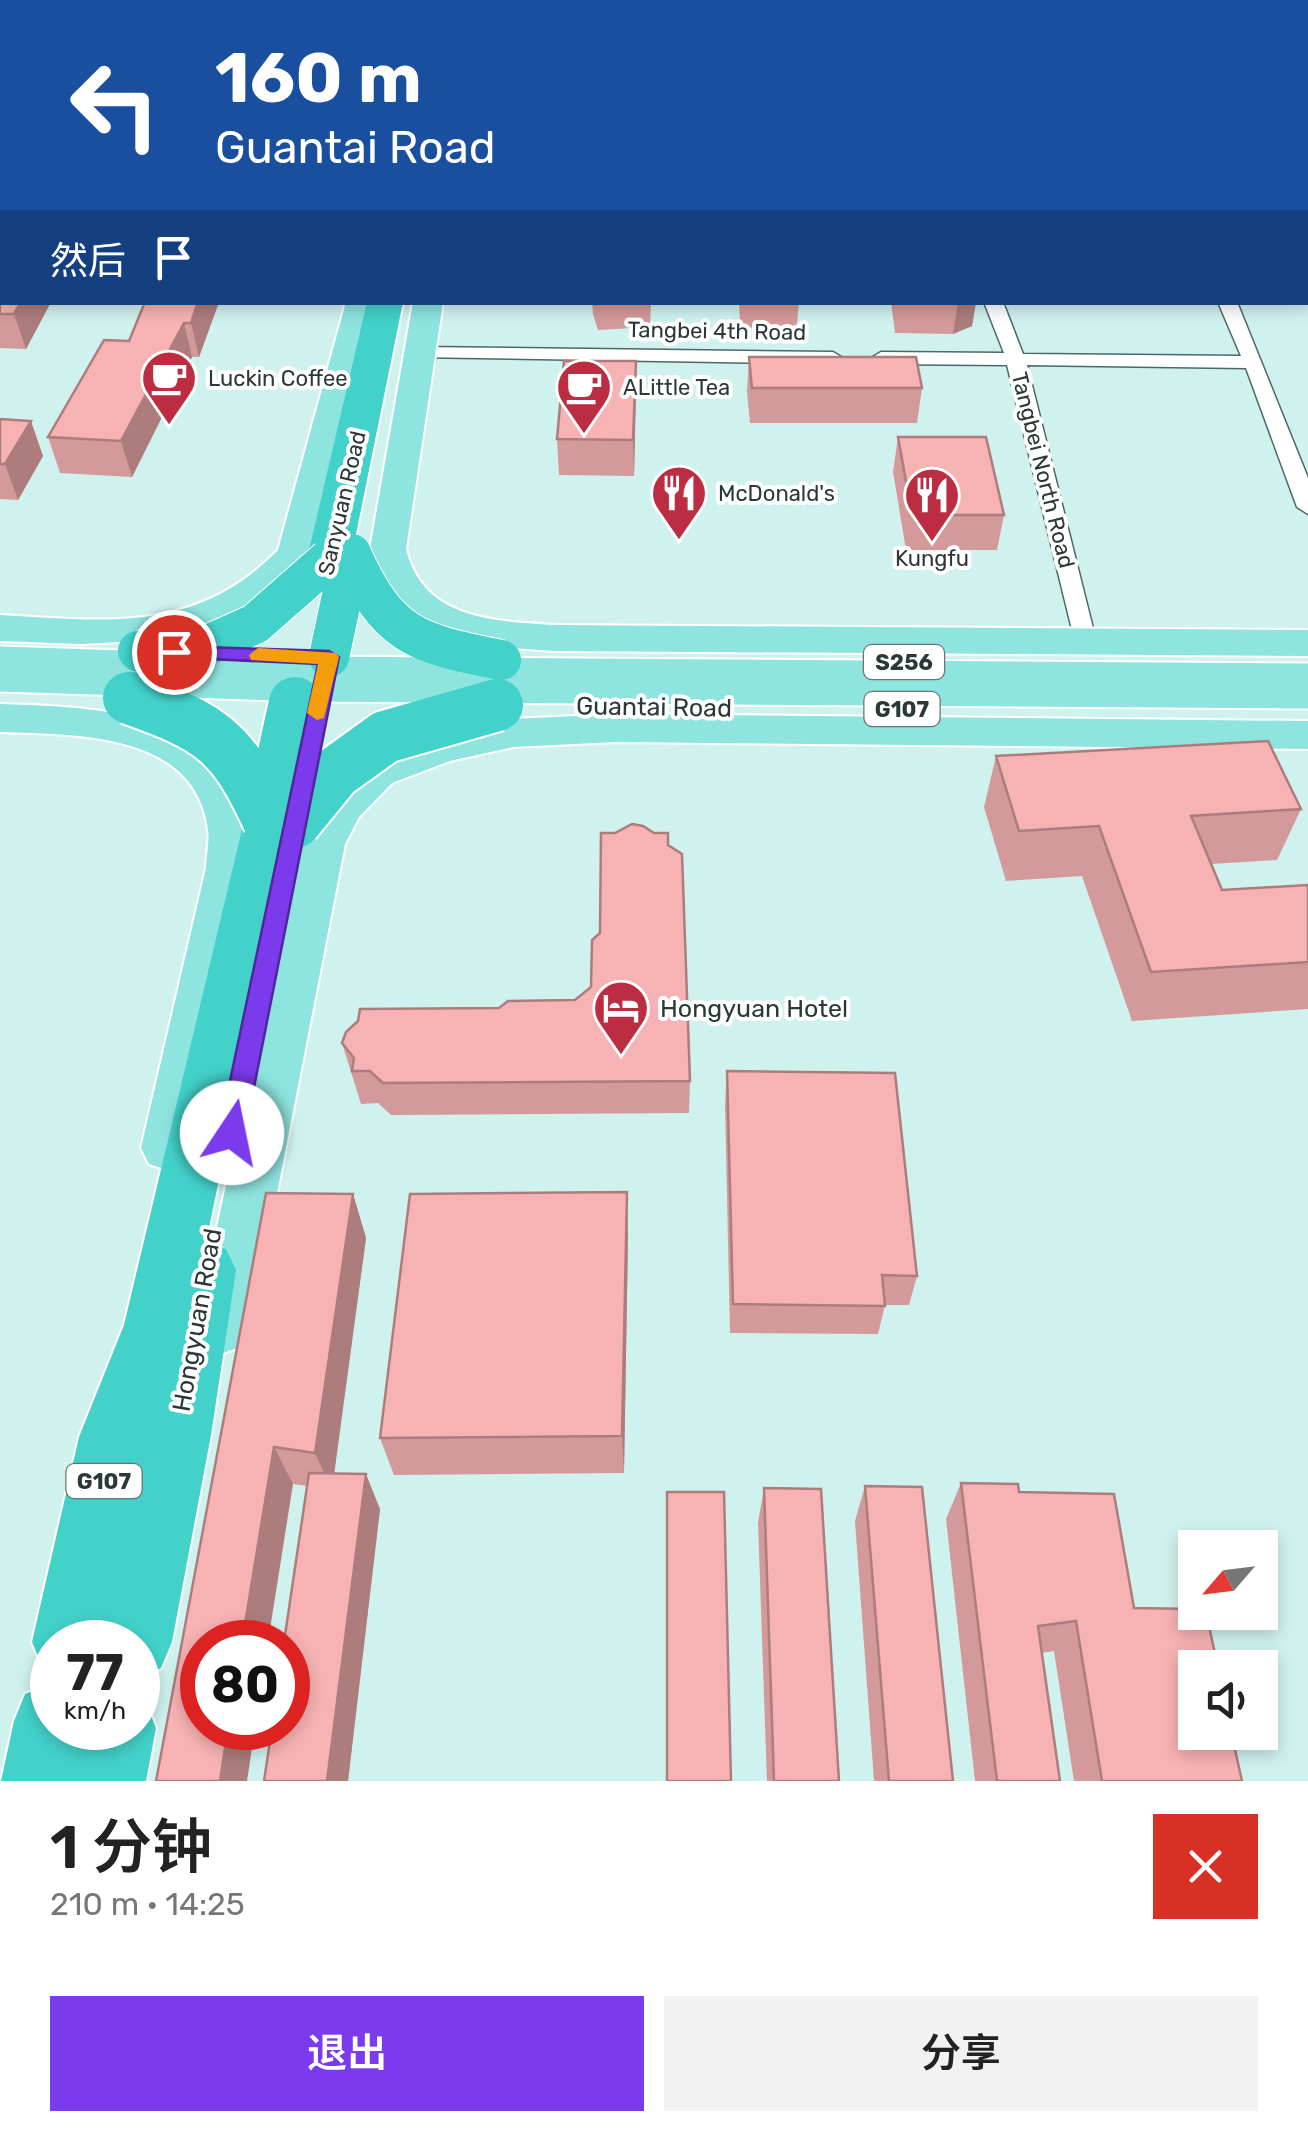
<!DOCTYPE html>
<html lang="zh">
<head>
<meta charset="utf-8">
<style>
	:root { --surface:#fff; --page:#f2f2f2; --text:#222; --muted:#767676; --accent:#7c3aed }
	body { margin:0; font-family:Rubik,"Noto Sans SC",sans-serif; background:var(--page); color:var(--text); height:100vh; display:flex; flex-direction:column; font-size:38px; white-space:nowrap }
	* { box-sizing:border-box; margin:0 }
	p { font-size:32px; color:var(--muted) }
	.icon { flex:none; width:55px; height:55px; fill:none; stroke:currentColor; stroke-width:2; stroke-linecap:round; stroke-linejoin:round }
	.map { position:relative; height:1781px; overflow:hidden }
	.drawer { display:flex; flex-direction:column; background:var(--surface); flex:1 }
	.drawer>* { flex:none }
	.top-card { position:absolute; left:0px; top:0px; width:1310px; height:305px; box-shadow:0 5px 15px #0003; background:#1a4fa0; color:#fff; overflow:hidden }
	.needle { width:65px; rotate:242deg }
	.controls { position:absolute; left:1178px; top:1530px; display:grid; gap:20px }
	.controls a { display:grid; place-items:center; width:100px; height:100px; border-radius:0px; background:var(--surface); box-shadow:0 5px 15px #0003; font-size:50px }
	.speed { position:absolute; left:30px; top:1620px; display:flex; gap:20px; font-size:50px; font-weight:700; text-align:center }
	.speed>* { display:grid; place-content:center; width:130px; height:130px; border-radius:50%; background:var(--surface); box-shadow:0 5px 15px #0003; line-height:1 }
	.speed small { font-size:25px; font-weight:400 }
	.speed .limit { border:15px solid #d22; background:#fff; color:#111 }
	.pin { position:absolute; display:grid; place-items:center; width:85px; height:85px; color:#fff; margin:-42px; border:5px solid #fff; border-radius:50%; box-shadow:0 2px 10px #0007 }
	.me { position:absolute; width:110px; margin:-55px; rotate:11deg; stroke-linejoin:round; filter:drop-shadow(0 0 8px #0008) }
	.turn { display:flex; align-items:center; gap:35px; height:210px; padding:0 50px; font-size:45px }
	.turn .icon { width:130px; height:130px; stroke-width:2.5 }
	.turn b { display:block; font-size:70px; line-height:85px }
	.then { display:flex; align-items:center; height:95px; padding:0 50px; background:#0003; gap:20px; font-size:38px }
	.round { display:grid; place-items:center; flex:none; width:105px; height:105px; border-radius:0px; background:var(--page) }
	.summary { display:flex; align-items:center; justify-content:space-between; height:170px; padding:0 50px }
	h1 { font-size:60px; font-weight:600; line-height:75px }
	.primary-button { display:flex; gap:20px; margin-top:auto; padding:20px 50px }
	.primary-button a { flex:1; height:115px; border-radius:0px; background:var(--accent); color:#fff; font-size:40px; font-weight:600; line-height:115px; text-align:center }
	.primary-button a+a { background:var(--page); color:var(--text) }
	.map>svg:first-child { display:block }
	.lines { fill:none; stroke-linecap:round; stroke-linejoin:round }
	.street-casing { stroke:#4a6966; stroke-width:3 }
	.secondary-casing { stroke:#4a6966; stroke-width:44 }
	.primary-casing { stroke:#fff; stroke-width:4 }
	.highway-casing { stroke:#fff; stroke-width:4 }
	.street { fill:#fff; fill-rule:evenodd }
	.secondary { stroke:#c6f2ef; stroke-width:40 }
	.primary { fill:#8ee4df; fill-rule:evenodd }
	.highway { fill:#42d2ca; fill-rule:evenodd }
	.primary-bridge-casing { stroke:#fff; stroke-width:49; stroke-linecap:butt }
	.highway-bridge-far1-casing { stroke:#fff; stroke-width:42; stroke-linecap:butt }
	.highway-bridge-casing { stroke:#fff; stroke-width:56; stroke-linecap:butt }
	.primary-bridge { stroke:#8ee4df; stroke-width:45 }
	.highway-bridge-far1 { stroke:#42d2ca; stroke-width:40 }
	.highway-bridge { stroke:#42d2ca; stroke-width:52 }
	.wall { fill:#d4999a }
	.shaded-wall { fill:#ad7d7d }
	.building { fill:#f7b2b3; stroke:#ad7d7d; stroke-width:2.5 }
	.route { fill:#7c3aed; stroke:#51269a; stroke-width:2.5 }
	.slow { fill:#f59e0b }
	.labels { text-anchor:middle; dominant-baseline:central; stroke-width:8; stroke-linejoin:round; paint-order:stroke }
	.far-street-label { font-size:22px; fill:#2a3837; stroke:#fff }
	.far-poi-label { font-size:22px; fill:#2a3837; stroke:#fff; text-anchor:start }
	.shield { fill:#fff; stroke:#6a7473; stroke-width:2.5 }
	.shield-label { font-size:22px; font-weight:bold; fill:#2a3837 }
	.street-label { font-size:25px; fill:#2a3837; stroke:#fff }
	.poi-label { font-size:25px; fill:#2a3837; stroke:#fff; text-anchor:start }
</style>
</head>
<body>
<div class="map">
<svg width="1308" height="1781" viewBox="0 0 1308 1781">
	<rect width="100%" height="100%" fill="#d0f2ef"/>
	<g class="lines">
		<g class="street-casing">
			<g id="street">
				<path d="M868,0H882L883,2H869Z"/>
				<path d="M984,302H1003L1023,354L1241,356L1218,302H1237L1308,478V514L1297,507L1246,368L1027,365L1096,640L1084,648L1076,646L1007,365L881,364L871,358L881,352L1004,353Z"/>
				<path d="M420,347L833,352L843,358L833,364L413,357V349Z"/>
			</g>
		</g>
		<g class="secondary-casing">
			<path id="secondary" d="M0,181L2,180"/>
		</g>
		<g class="primary-casing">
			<g id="primary">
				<path d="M346,302H377L313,554L279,593L247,614L212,628L160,640L81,644L0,641V615C108,621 196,634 278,550Z"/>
				<path d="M413,302H443L406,549C423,620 494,621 555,625L1308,630V656L555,651L495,647L432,632L376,581L370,549Z"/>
				<path d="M0,704C94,707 234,710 252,829C254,842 251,855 250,868L193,1148L185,1164L167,1170L149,1164L141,1148L206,868C206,856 210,842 208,830C196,731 75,735 0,732Z"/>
				<path d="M616,714L1308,721V749L616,742L513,747L450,761L392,783L359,817L345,844L251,1327L243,1346L223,1353L203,1346L195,1327L301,844L328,796L362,761L443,733L513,719Z"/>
			</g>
		</g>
		<g class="highway-casing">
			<g id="highway">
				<path d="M367,302H403L351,559L344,569L329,573L314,569L307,559Z"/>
				<path d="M269,802L287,808L294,821L206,1242L226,1249L236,1270L211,1435L172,1642L161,1668L138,1678V1642H52V1672L43,1668L32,1642L79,1437L124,1325L244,821L251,808Z"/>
				<path d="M52,1683V1728H138V1698L145,1701L156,1728L146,1781H1L14,1721L25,1694Z"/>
			</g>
		</g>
		<use href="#street" class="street"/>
		<use href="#secondary" class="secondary"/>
		<use href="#primary" class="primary"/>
		<use href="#highway" class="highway"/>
		<g class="primary-bridge-casing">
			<path id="primary-bridge" d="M0,669L312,679L1308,686"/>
		</g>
		<g class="highway-bridge-far1-casing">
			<g id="highway-bridge-far1">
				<path d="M351,554C388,637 416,643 501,660"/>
				<path d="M138,651L210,644L255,624L329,559"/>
				<path d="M329,657L351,554"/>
			</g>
		</g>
		<g class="highway-bridge-casing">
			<g id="highway-bridge">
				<path d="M129,698C211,727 232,740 269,821"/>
				<path d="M269,821L295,703"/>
				<path d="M295,822L335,773L385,737L497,705"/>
			</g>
		</g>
		<use href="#primary-bridge" class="primary-bridge"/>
		<use href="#highway-bridge-far1" class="highway-bridge-far1"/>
		<use href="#highway-bridge" class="highway-bridge"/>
	</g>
	<g class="wall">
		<path d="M158,0H233L232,2H159Z"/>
		<path d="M325,0H361L360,2H325Z"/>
		<rect x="921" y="0" width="59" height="2"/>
		<path d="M991,0H1308V65V2H992Z"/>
		<path d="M0,225L51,302L26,349L0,348Z"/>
		<path d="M219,302L199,357H192L132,477L60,473L48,437L129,341Z"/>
		<path d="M592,302H651L650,327L598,330L593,314Z"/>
		<path d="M739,302H799L796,333L760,332L740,322Z"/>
		<path d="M891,302H976L972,326L953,334L895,333Z"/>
		<path d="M749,357L922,388L917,423H750L747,392Z"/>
		<path d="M636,361L634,476L559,475L557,439Z"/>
		<path d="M0,419L43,456L18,500L0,499Z"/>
		<path d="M898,437L1004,515L997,550H906L893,472Z"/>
		<path d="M996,756L1301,809L1277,860L1211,864L1222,890L1308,885V1009L1132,1021L1082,876L1006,881L984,807Z"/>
		<path d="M668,845L690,1081L689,1113L391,1115L378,1103L361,1104L342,1043L499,1008L575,1000L591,987L600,933Z"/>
		<path d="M727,1071L917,1276L909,1305H885L878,1334L730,1333L725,1104Z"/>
		<path d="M353,1194L366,1238L334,1473L380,1509L348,1781H264L307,1486L293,1484L156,1781Z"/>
		<path d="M628,1236L624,1473L394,1475L380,1438Z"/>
		<path d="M961,1483L1019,1492L1134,1608L1242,1781H1074L1054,1651L1042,1653L1060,1781H975L946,1519Z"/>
		<path d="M865,1486L953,1781H874L855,1521Z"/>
		<path d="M764,1488L839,1781H767L758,1523Z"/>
	</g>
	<g class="shaded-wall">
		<path d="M215,0H233L232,2H215Z"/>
		<path d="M21,302H51L26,349L14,314Z"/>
		<path d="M198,302H219L199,357L191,323Z"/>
		<path d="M958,302H976L972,326L953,334Z"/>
		<path d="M184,323L192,357L132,477L121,441Z"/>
		<path d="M636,361V396L634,476L633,440Z"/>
		<path d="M31,421L43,456L18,500L5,464Z"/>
		<path d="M627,1192L628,1236L624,1473L622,1436Z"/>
		<path d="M353,1194L366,1238L332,1490L315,1453Z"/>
		<path d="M274,1447L293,1484L268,1642H242Z"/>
		<path d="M366,1474L380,1509L348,1781H327Z"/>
		<path d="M228,1728H255L247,1781H220Z"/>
	</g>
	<g class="building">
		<rect x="583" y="0" width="58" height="2"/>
		<path d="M937,0H980V2H949Z"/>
		<path d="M1014,0H1308V21V2H1015Z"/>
		<path d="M2,221V302H21L14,314H0V225Z"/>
		<path d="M145,302H198L191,323H184L121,441L48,437L104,340L129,341Z"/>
		<path d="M749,357H916L922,388H752Z"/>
		<path d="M564,361H636L633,440L557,439Z"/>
		<path d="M0,419L31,421L5,464H0Z"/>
		<path d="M898,437H986L1004,515H912Z"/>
		<path d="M1268,741L1301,809L1191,816L1222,890L1308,885V962L1151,972L1099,826L1019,831L996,756Z"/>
		<path d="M632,824L643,826L654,833H668V845L682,854L690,1081L383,1083L370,1071H352L354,1058L342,1043L346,1032L358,1021L360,1009L499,1008L508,1001L575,1000L591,987L592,940L600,933L601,833H615Z"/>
		<path d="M727,1071L895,1073L917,1276L882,1275L885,1306L733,1304Z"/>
		<path d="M627,1192L622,1436L380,1438L410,1194Z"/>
		<path d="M266,1193L353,1194L315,1453L274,1447L242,1642H202V1728H228L220,1781H156Z"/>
		<path d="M309,1473L366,1474L327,1781H264L272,1728H288V1642H284Z"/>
		<path d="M961,1483L1018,1484L1019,1492L1114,1494L1134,1608L1195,1609V1612H1206L1218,1668H1195V1732H1231L1242,1781H1102L1076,1621L1038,1626L1060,1781H997Z"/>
		<path d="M865,1486L922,1487L953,1781H889Z"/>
		<path d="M764,1488L821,1489L839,1781H774Z"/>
		<path d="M667,1492H724L731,1781H667Z"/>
	</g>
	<path class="route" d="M174,646L329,651L339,657L245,1133L241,1141L232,1144L223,1141L219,1133L318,664L167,657V648Z"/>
	<path class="slow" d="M258,648L336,653L339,657L324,718L317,720L307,713L318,664L251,660L249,655Z"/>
	<defs>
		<g id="cafe-pin" transform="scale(2.875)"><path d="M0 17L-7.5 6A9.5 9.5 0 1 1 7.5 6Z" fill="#bd2d42" stroke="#fff"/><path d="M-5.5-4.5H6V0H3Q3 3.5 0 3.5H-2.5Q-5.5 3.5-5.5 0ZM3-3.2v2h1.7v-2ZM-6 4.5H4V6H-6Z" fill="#fff"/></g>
		<g id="restaurant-pin" transform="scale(2.875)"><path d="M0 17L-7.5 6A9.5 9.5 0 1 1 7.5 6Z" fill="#bd2d42" stroke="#fff"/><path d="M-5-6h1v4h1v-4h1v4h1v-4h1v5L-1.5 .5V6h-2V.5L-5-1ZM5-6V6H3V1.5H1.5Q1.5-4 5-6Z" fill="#fff"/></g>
		<g id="hotel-pin" transform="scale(2.875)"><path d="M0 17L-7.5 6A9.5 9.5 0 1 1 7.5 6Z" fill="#bd2d42" stroke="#fff"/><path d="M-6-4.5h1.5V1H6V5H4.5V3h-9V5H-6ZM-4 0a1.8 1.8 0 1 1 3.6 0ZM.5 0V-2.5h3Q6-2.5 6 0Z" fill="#fff"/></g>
	</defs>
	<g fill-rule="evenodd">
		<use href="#cafe-pin" x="169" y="378"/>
		<use href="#cafe-pin" x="584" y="387"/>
		<use href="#restaurant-pin" x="679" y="493"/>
		<use href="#restaurant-pin" x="932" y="495"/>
		<use href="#hotel-pin" x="621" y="1008"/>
	</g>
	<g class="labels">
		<g class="far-street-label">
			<text transform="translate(717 331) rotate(1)">Tangbei 4th Road</text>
			<text transform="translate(1043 470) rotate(76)">Tangbei North Road</text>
			<text transform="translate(342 503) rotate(-77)">Sanyuan Road</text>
		</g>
		<g class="far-poi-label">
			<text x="208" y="378">Luckin Coffee</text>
			<text x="623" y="387">ALittle Tea</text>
			<text x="718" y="493">McDonald's</text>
			<text x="932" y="558" text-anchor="middle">Kungfu</text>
		</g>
		<g class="shield">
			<rect x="864" y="645" width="80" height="34" rx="8"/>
			<rect x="864.5" y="692" width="75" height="34" rx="8"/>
			<rect x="66.5" y="1464" width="75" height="34" rx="8"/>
		</g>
		<g class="shield-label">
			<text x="904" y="662">S256</text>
			<text x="902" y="709">G107</text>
			<text x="104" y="1481">G107</text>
		</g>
		<g class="street-label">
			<text transform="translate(654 707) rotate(1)">Guantai Road</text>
			<text transform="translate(197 1320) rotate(-80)">Hongyuan Road</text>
		</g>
		<g class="poi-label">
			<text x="660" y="1008">Hongyuan Hotel</text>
		</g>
	</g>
</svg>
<div class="controls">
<a><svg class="needle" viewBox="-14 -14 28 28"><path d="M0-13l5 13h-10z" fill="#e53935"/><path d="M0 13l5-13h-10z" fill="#767676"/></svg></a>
<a><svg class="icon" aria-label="sound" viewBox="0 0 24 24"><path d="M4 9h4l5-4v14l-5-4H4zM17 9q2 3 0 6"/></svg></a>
</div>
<div class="speed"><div>77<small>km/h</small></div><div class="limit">80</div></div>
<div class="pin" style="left:174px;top:652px;background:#d93025"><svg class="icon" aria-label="arrive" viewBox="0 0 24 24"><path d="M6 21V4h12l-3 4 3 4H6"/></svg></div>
<svg class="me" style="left:232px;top:1133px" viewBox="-20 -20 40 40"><circle r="19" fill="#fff"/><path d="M0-13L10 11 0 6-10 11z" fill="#7c3aed"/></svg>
<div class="top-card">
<div class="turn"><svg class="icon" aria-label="left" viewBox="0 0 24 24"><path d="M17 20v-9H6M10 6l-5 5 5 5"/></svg><div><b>160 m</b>Guantai Road</div></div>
<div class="then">然后<svg class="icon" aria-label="arrive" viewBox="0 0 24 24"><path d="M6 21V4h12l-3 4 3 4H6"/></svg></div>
</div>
</div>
<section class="drawer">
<div class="summary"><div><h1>1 分钟</h1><p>210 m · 14:25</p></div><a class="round" style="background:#d93025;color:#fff"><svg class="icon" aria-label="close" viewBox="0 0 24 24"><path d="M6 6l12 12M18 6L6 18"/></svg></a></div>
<div class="primary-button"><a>退出</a><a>分享</a></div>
</section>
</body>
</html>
